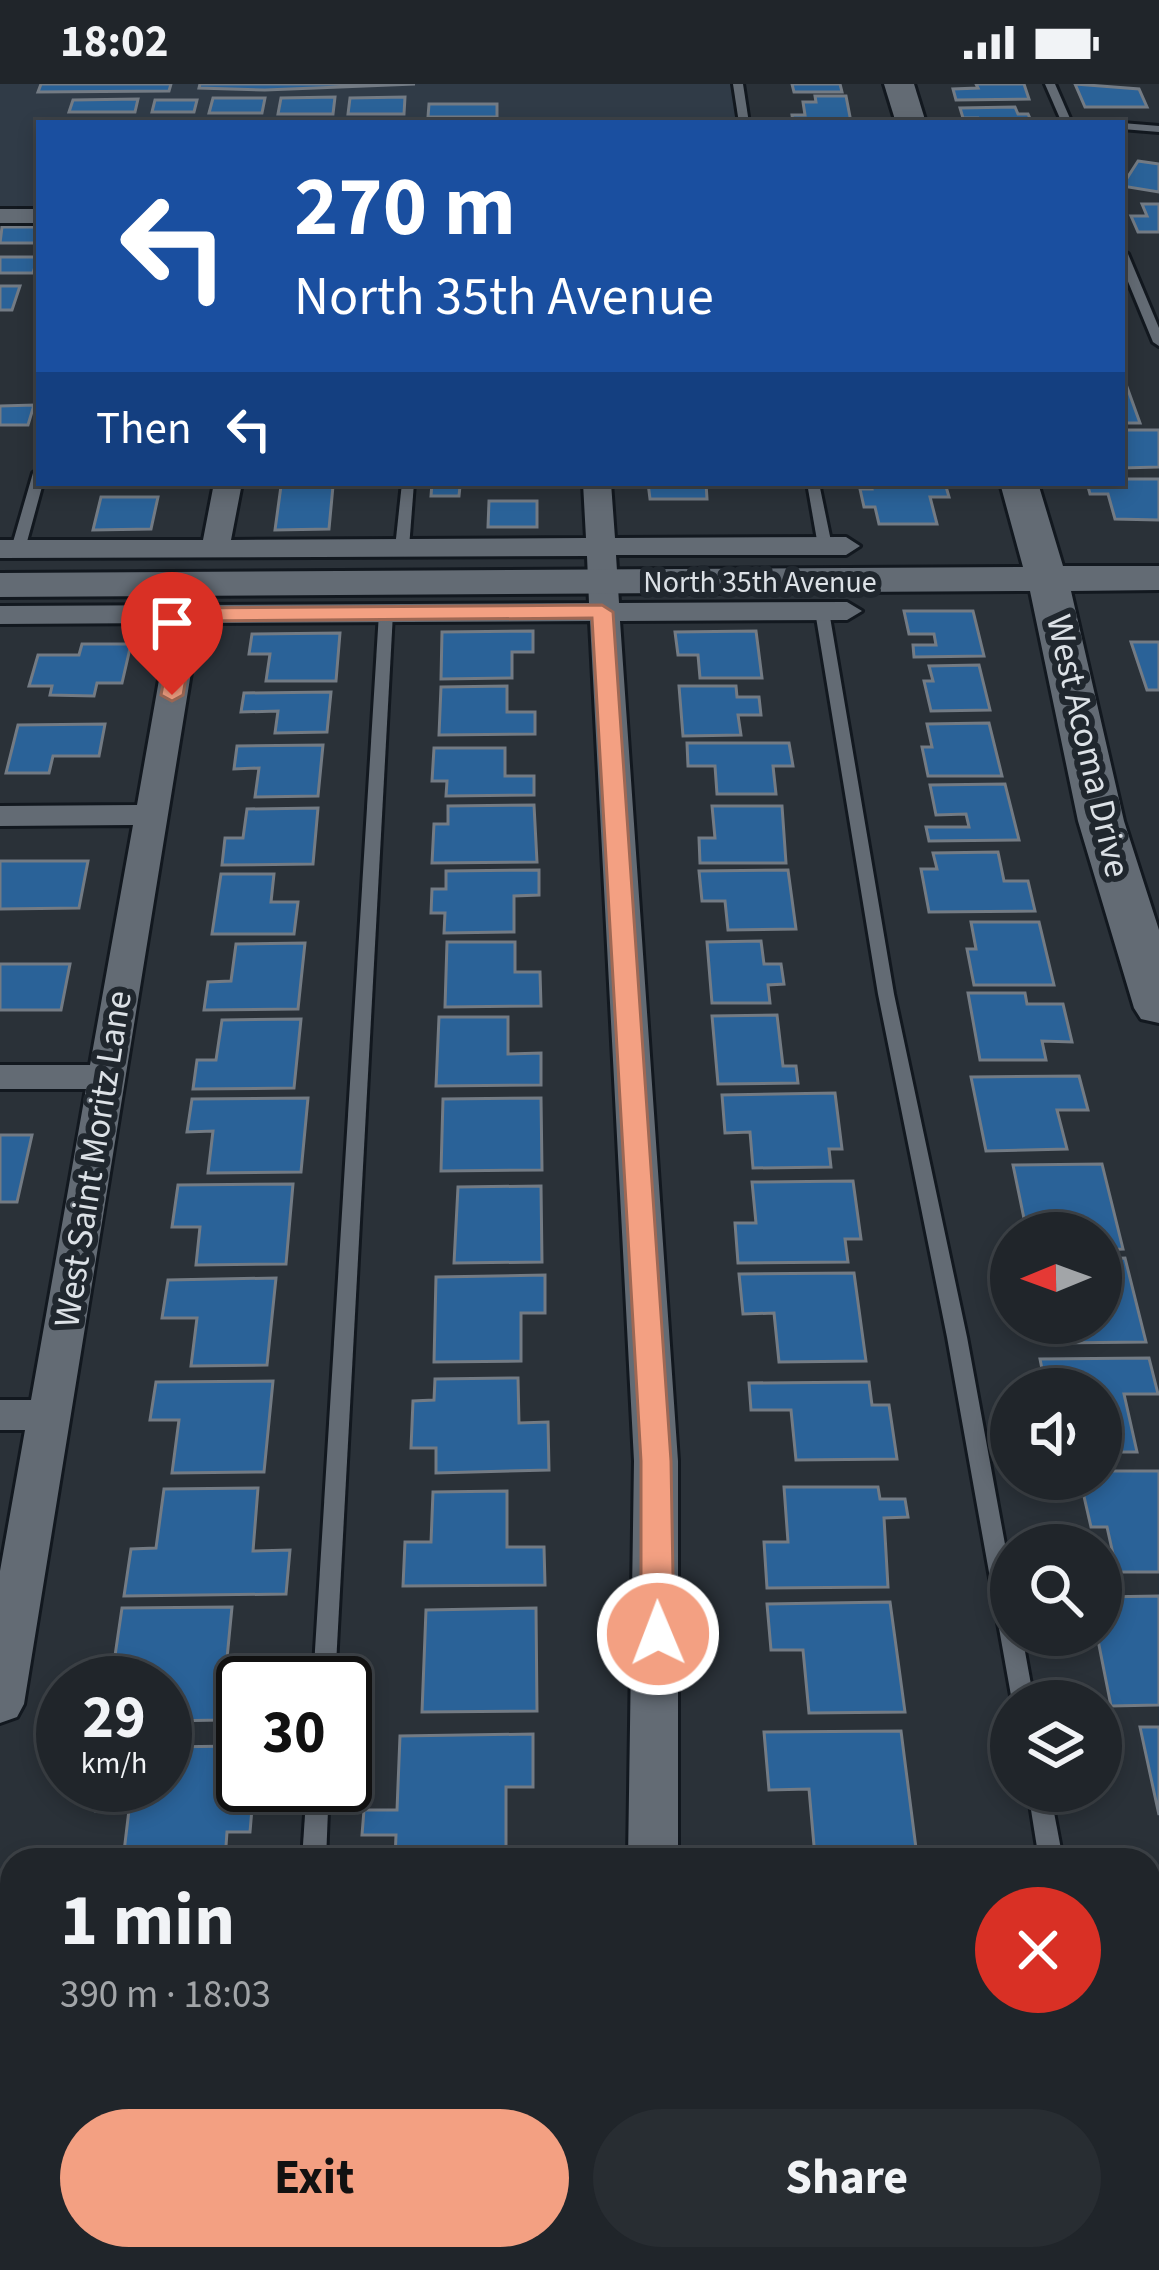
<!DOCTYPE html>
<html lang="en">
<head>
<meta charset="utf-8">
<style>
	:root { --surface:#20252a; --page:#282d32; --text:#f1f3f6; --muted:#a2a5a8; --line:#3d4247; --accent:#f3a082 }
	body { margin:0; font-family:"Source Sans 3",sans-serif; background:var(--page); color:var(--text); height:100vh; display:flex; flex-direction:column; font-size:45px; white-space:nowrap }
	* { box-sizing:border-box; margin:0 }
	p { font-size:39px; color:var(--muted) }
	.icon { flex:none; width:66px; height:66px; fill:none; stroke:currentColor; stroke-width:2; stroke-linecap:round; stroke-linejoin:round }
	.map { position:relative; flex:1; overflow:hidden }
	.panel { position:absolute; left:0px; top:1764px; width:1161px; height:423px; display:flex; flex-direction:column; background:var(--surface); border-radius:36px 36px 0 0; box-shadow:0 6px 18px #0003,0 0 0 3px var(--line) }
	.panel>* { flex:none }
	.guide { position:absolute; left:36px; top:36px; width:1089px; height:366px; border-radius:0px; box-shadow:0 6px 18px #0003,0 0 0 3px var(--line); background:#1a4fa0; color:#fff; overflow:hidden }
	.needle { width:78px; rotate:269deg }
	.buttons { position:absolute; left:990px; top:1128px; display:grid; gap:24px }
	.buttons a { display:grid; place-items:center; width:132px; height:132px; border-radius:50%; background:var(--surface); box-shadow:0 6px 18px #0003,0 0 0 3px var(--line); font-size:60px }
	.speed { position:absolute; left:36px; top:1572px; display:flex; gap:24px; font-size:60px; font-weight:700; text-align:center }
	.speed>* { display:grid; place-content:center; width:156px; height:156px; border-radius:50%; background:var(--surface); box-shadow:0 6px 18px #0003,0 0 0 3px var(--line); line-height:1 }
	.speed small { font-size:30px; font-weight:400 }
	.speed .limit { border:6px solid #111; border-radius:18px; background:#fff; color:#111 }
	.pin { position:absolute; display:grid; place-items:center; width:102px; height:102px; color:#fff; margin:-123px -51px; border-radius:50% 50% 50% 0; rotate:-45deg; box-shadow:0 0 12px #0007 }
	.pin .icon { rotate:45deg }
	.me { position:absolute; width:132px; margin:-66px; rotate:359deg; stroke-linejoin:round; filter:drop-shadow(0 0 9px #0008) }
	.turn { display:flex; align-items:center; gap:42px; height:252px; padding:0 60px; font-size:54px }
	.turn .icon { width:156px; height:156px; stroke-width:2.5 }
	.turn b { display:block; font-size:84px; line-height:102px }
	.then { display:flex; align-items:center; height:114px; padding:0 60px; background:#0003; gap:24px; font-size:45px }
	.round { display:grid; place-items:center; flex:none; width:126px; height:126px; border-radius:63px; background:var(--page) }
	.headline { display:flex; align-items:center; justify-content:space-between; height:204px; padding:0 60px }
	h1 { font-size:72px; font-weight:700; line-height:90px }
	.button { display:flex; gap:24px; margin-top:auto; padding:24px 60px }
	.button a { flex:1; height:138px; border-radius:72px; background:var(--accent); color:#111; font-size:48px; font-weight:700; line-height:138px; text-align:center }
	.button a+a { background:var(--page); color:var(--text) }
	.status { display:flex; justify-content:space-between; align-items:center; height:84px; padding:0 60px; background:var(--surface); direction:ltr }
	.status svg { height:33px; fill:currentColor }
	.map>svg:first-child { display:block }
	.built { fill:#303b47 }
	.building { fill:#2a6298; stroke:#737b84; stroke-width:3 }
	.lines { fill:none; stroke-linecap:round; stroke-linejoin:round }
	.lane-casing { stroke:#12181f; stroke-width:6 }
	.street-casing { stroke:#12181f; stroke-width:6 }
	.secondary-casing { stroke:#12181f; stroke-width:6 }
	.lane { fill:#636b74; fill-rule:evenodd }
	.street { fill:#636b74; fill-rule:evenodd }
	.secondary { fill:#636b74; fill-rule:evenodd }
	.route { fill:#f3a082; stroke:#9e6854; stroke-width:3 }
	.labels { text-anchor:middle; dominant-baseline:central; stroke-width:12; stroke-linejoin:round; paint-order:stroke }
	.far-street-label { font-size:30px; fill:#dce1e6; stroke:#20272e }
	.street-label { font-size:36px; fill:#dce1e6; stroke:#20272e }
</style>
</head>
<body>
<div class="status"><b>18:02</b><svg viewBox="0 0 49 12"><path d="M0 12V9h3v3zM5 12V6h3v6zM10 12V3h3v9zM15 12V0h3v12zM26 1h20v11H26zM47 4h2v5h-2z"/></svg></div>
<div class="map">
<svg width="1159" height="2186" viewBox="0 0 1159 2186">
	<rect width="100%" height="100%" fill="#2a3138"/>
	<path class="built" d="M0,0H738L744,39H39V132H0Z"/>
	<g class="building">
		<path d="M41,0H171L169,7L38,8Z"/>
		<path d="M200,0H415L265,6L199,4Z"/>
		<path d="M792,0H840L842,8H794Z"/>
		<path d="M976,0H1024L1029,15L956,16L953,5L978,4Z"/>
		<path d="M1075,0L1139,5L1147,23H1085Z"/>
		<path d="M815,12H846L851,38H793L792,31H805L803,18H816Z"/>
		<path d="M335,13L333,30H278L281,14Z"/>
		<path d="M405,13L404,30H348L350,14Z"/>
		<path d="M213,14H265L262,29H209Z"/>
		<path d="M138,15L135,28H69L73,16Z"/>
		<path d="M155,16H197L194,28H152Z"/>
		<path d="M429,20H497V33H428Z"/>
		<path d="M1015,23L1018,30H1028L1032,39H980L978,34H963L960,24Z"/>
		<path d="M1138,77L1159,80V108L1122,102Z"/>
		<path d="M1142,120H1159V148H1138L1131,132H1147Z"/>
		<path d="M2,143H39V159H0Z"/>
		<path d="M0,173H38L33,189H0Z"/>
		<path d="M0,202H20L12,226H0Z"/>
		<path d="M1122,303H1127L1140,339H1122Z"/>
		<path d="M34,321L28,341H0V322Z"/>
		<path d="M1122,346H1159V383L1122,384Z"/>
		<path d="M1122,395H1159V436L1115,435L1108,410H1090L1087,399H1122Z"/>
		<path d="M432,399H542V401L460,402L459,412H431Z"/>
		<path d="M648,399H706L707,415H650Z"/>
		<path d="M871,399H945L949,413H930L937,440H879L875,423H864L860,405H872Z"/>
		<path d="M281,402H333L329,445L275,446Z"/>
		<path d="M101,413H158L151,445L93,446Z"/>
		<path d="M489,417H537V443H488Z"/>
		<path d="M904,527H973L984,572L914,573L913,561H936L934,550H909Z"/>
		<path d="M533,547V568H512V594L441,595L442,548Z"/>
		<path d="M756,547L762,594H700L698,571H678L675,548Z"/>
		<path d="M340,549L336,597H266L270,570H249L252,550Z"/>
		<path d="M1131,558H1159V606H1147Z"/>
		<path d="M82,560H131L122,599H97L94,612L50,611L52,602H29L38,571H79Z"/>
		<path d="M979,581L990,626L931,627L924,597H933L929,582Z"/>
		<path d="M507,602V628H535V650L439,651L441,603Z"/>
		<path d="M679,602H736L737,613H759L761,631H738L741,651L683,652Z"/>
		<path d="M331,608L327,648L275,649L278,627L241,628L244,609Z"/>
		<path d="M989,639L1002,692H928L922,663H932L927,640Z"/>
		<path d="M105,640L99,672H53L49,689H6L18,641Z"/>
		<path d="M687,659H789L793,682H773L776,710H717L715,682H688Z"/>
		<path d="M323,661L318,712L255,713L259,684L234,685L237,662Z"/>
		<path d="M434,664H505V692H534V711L446,712L447,697H432Z"/>
		<path d="M1005,700L1019,756L929,757L926,743H969L966,730L936,731L930,701Z"/>
		<path d="M534,721L537,778L432,779L434,740H448V722Z"/>
		<path d="M712,722H782L786,779H700L699,754H715Z"/>
		<path d="M318,724L313,780L222,781L225,754H243L247,725Z"/>
		<path d="M998,768L1004,797H1028L1035,827L929,828L921,785H937L933,769Z"/>
		<path d="M0,777H88L79,824L0,825Z"/>
		<path d="M539,786V811L514,812V848L444,849L445,829H431L432,805H446V787Z"/>
		<path d="M788,786L796,845L728,846L725,817H702L699,787Z"/>
		<path d="M221,790H274L271,818H298L294,850H212Z"/>
		<path d="M971,838H1039L1054,901H974L967,865H976Z"/>
		<path d="M761,857L764,880H781L784,900L768,901L770,919H712L707,858Z"/>
		<path d="M447,858H515V888H540L541,922L445,923Z"/>
		<path d="M305,859L298,925L204,926L208,898L231,897L236,860Z"/>
		<path d="M0,880H70L61,926H0Z"/>
		<path d="M968,909H1025L1027,920H1063L1072,958L1042,957L1046,976H980Z"/>
		<path d="M777,931L783,982H796L798,999L718,1000L712,932Z"/>
		<path d="M439,933H508V970L541,969V1001L436,1002Z"/>
		<path d="M301,935L294,1004L193,1005L197,976H216L222,936Z"/>
		<path d="M1079,992L1088,1026H1057L1067,1065L986,1067L971,993Z"/>
		<path d="M835,1009L842,1065H829L831,1083L753,1084L750,1048L725,1049L722,1011Z"/>
		<path d="M308,1014L301,1088L208,1089L213,1047L187,1048L192,1015Z"/>
		<path d="M541,1014L542,1086L441,1087L443,1015Z"/>
		<path d="M0,1051H32L17,1118H0Z"/>
		<path d="M1102,1080L1123,1165L1101,1166V1149H1027L1013,1081Z"/>
		<path d="M853,1097L861,1155H845L848,1178L738,1179L735,1139H756L752,1098Z"/>
		<path d="M293,1100L286,1180L196,1181L200,1143H172L178,1101Z"/>
		<path d="M541,1102L542,1178L454,1179L458,1103Z"/>
		<path d="M1125,1174L1146,1258L1054,1259L1050,1239H1101V1175Z"/>
		<path d="M854,1189L866,1277L779,1278L774,1229L743,1230L739,1190Z"/>
		<path d="M545,1191V1229H521V1277L434,1278L436,1193Z"/>
		<path d="M276,1194L267,1281L191,1282L197,1234H162L168,1196Z"/>
		<path d="M1149,1274L1158,1310H1124L1137,1368H1101V1305H1046L1040,1275Z"/>
		<path d="M518,1294L519,1339L548,1338L549,1386L436,1389V1364H411L413,1317L434,1316L435,1295Z"/>
		<path d="M273,1297L264,1388L172,1389L179,1336H150L156,1298Z"/>
		<path d="M869,1298L872,1321H889L897,1375L796,1376L791,1326H751L749,1299Z"/>
		<path d="M1101,1387H1159V1488H1117L1107,1443H1091L1080,1395H1101Z"/>
		<path d="M784,1403H878L880,1415H905L908,1433L884,1434L888,1503L767,1504L764,1458H788Z"/>
		<path d="M258,1404L253,1467L290,1466L286,1510L124,1512L131,1465L156,1464L164,1405Z"/>
		<path d="M507,1407V1463H544L545,1501L403,1502L405,1458H431L433,1408Z"/>
		<path d="M1159,1512V1621L1111,1622L1097,1551H1101V1513Z"/>
		<path d="M890,1518L905,1628L809,1629L803,1566H771L767,1520Z"/>
		<path d="M232,1523L221,1636L165,1637V1599H111L122,1524Z"/>
		<path d="M536,1524L537,1627L422,1628L426,1526Z"/>
		<path d="M1140,1643H1159V1731Z"/>
		<path d="M901,1647L917,1772L815,1773L809,1705L769,1706L764,1648Z"/>
		<path d="M533,1650V1703H506V1774L395,1776L396,1751H362L364,1726H397L400,1652Z"/>
		<path d="M236,1662L232,1696L254,1701L250,1748H227L225,1776H123L129,1726L96,1727L100,1701H165V1663Z"/>
		<path d="M12,2117V2175H153L146,2186H0V2176L12,2159L0,2153V2133Z"/>
		<path d="M380,2175H502V2186H379Z"/>
		<path d="M801,2175H956L958,2186H802Z"/>
	</g>
	<g class="lines">
		<g class="lane-casing">
			<g id="lane">
				<path d="M733,0H743L749,39H739Z"/>
				<path d="M1045,0H1055L1072,39H1062Z"/>
				<path d="M1122,39L1159,42V48L1122,45Z"/>
				<path d="M1122,167L1128,170L1159,244V262L1153,258L1122,183Z"/>
				<path d="M39,385V399H43L25,465L23,468H13L11,465L33,389Z"/>
				<path d="M402,399H414L409,464L402,468L395,464Z"/>
				<path d="M807,399H819L832,462L830,465H820L818,462Z"/>
				<path d="M822,523L829,527L894,910L967,1253L1011,1493V1551H1022L1034,1617H1012L947,1253L878,910L815,527Z"/>
				<path d="M386,525L393,529L335,1599H313L379,529Z"/>
				<path d="M307,1701H329L326,1776H302Z"/>
				<path d="M1028,1707H1050L1063,1776H1039Z"/>
				<path d="M270,2175H296L295,2186H269Z"/>
			</g>
		</g>
		<g class="street-casing">
			<g id="street">
				<rect x="0" y="125" width="39" height="14"/>
				<path d="M214,399H242L231,456L586,454L583,399H611L615,454L846,453L860,462L846,471H616L619,519L847,518L862,527L847,536L620,537L678,1377V1776H628L634,1377L590,537L199,539L24,1620L17,1633L0,1639V1487L25,1346H0V1316H31L86,1005H0V981H90L133,741L0,742V722L137,721L169,539L0,540V522L589,519L587,472L0,474V456H203Z"/>
				<rect x="1149" y="1812" width="10" height="44"/>
				<path d="M12,1854V1900L0,1901V1855Z"/>
				<path d="M638,2175H694L695,2186H639Z"/>
			</g>
		</g>
		<g class="secondary-casing">
			<g id="secondary">
				<path d="M884,0H914L926,39H896Z"/>
				<path d="M1000,399H1038L1063,482H1159V506L1071,507L1124,737L1159,846V939L1141,935L1134,924L1078,737L1030,507L0,513V489L1023,483Z"/>
			</g>
		</g>
		<use href="#lane" class="lane"/>
		<use href="#street" class="street"/>
		<use href="#secondary" class="secondary"/>
	</g>
	<path class="route" d="M602,521L613,528L671,1377L674,1550L669,1559L658,1563L646,1559L641,1550V1377L592,534L196,537L183,611L172,617L161,611L176,530L186,524Z"/>
	<g class="labels">
		<g class="far-street-label">
			<text x="760" y="498">North 35th Avenue</text>
		</g>
		<g class="street-label">
			<text transform="translate(1088 662) rotate(77)">West Acoma Drive</text>
			<text transform="translate(93 1075) rotate(-81)">West Saint Moritz Lane</text>
		</g>
	</g>
</svg>
<div class="buttons">
<a><svg class="needle" viewBox="-14 -14 28 28"><path d="M0-13l5 13h-10z" fill="#e53935"/><path d="M0 13l5-13h-10z" fill="#a2a5a8"/></svg></a>
<a><svg class="icon" aria-label="sound" viewBox="0 0 24 24"><path d="M4 9h4l5-4v14l-5-4H4zM17 9q2 3 0 6"/></svg></a>
<a><svg class="icon" aria-label="search" viewBox="0 0 24 24"><circle cx="10" cy="10" r="6"/><path d="M15 15l6 6"/></svg></a>
<a><svg class="icon" aria-label="layers" viewBox="0 0 24 24"><path d="M12 4l9 5-9 5-9-5zM3 14l9 5 9-5"/></svg></a>
</div>
<div class="speed"><div>29<small>km/h</small></div><div class="limit">30</div></div>
<div class="pin" style="left:172px;top:611px;background:#d93025"><svg class="icon" aria-label="arrive" viewBox="0 0 24 24"><path d="M6 21V4h12l-3 4 3 4H6"/></svg></div>
<svg class="me" style="left:658px;top:1550px" viewBox="-20 -20 40 40"><circle r="17" fill="#f3a082" stroke="#fff" stroke-width="3"/><path d="M0-11L8 9 0 5-8 9z" fill="#fff"/></svg>
<div class="guide">
<div class="turn"><svg class="icon" aria-label="left" viewBox="0 0 24 24"><path d="M17 20v-9H6M10 6l-5 5 5 5"/></svg><div><b>270 m</b>North 35th Avenue</div></div>
<div class="then">Then<svg class="icon" aria-label="left" viewBox="0 0 24 24"><path d="M17 20v-9H6M10 6l-5 5 5 5"/></svg></div>
</div>
<section class="panel">
<div class="headline"><div><h1>1 min</h1><p>390 m · 18:03</p></div><a class="round" style="background:#d93025;color:#fff"><svg class="icon" aria-label="close" viewBox="0 0 24 24"><path d="M6 6l12 12M18 6L6 18"/></svg></a></div>
<div class="button"><a>Exit</a><a>Share</a></div>
</section>
</div>
</body>
</html>
